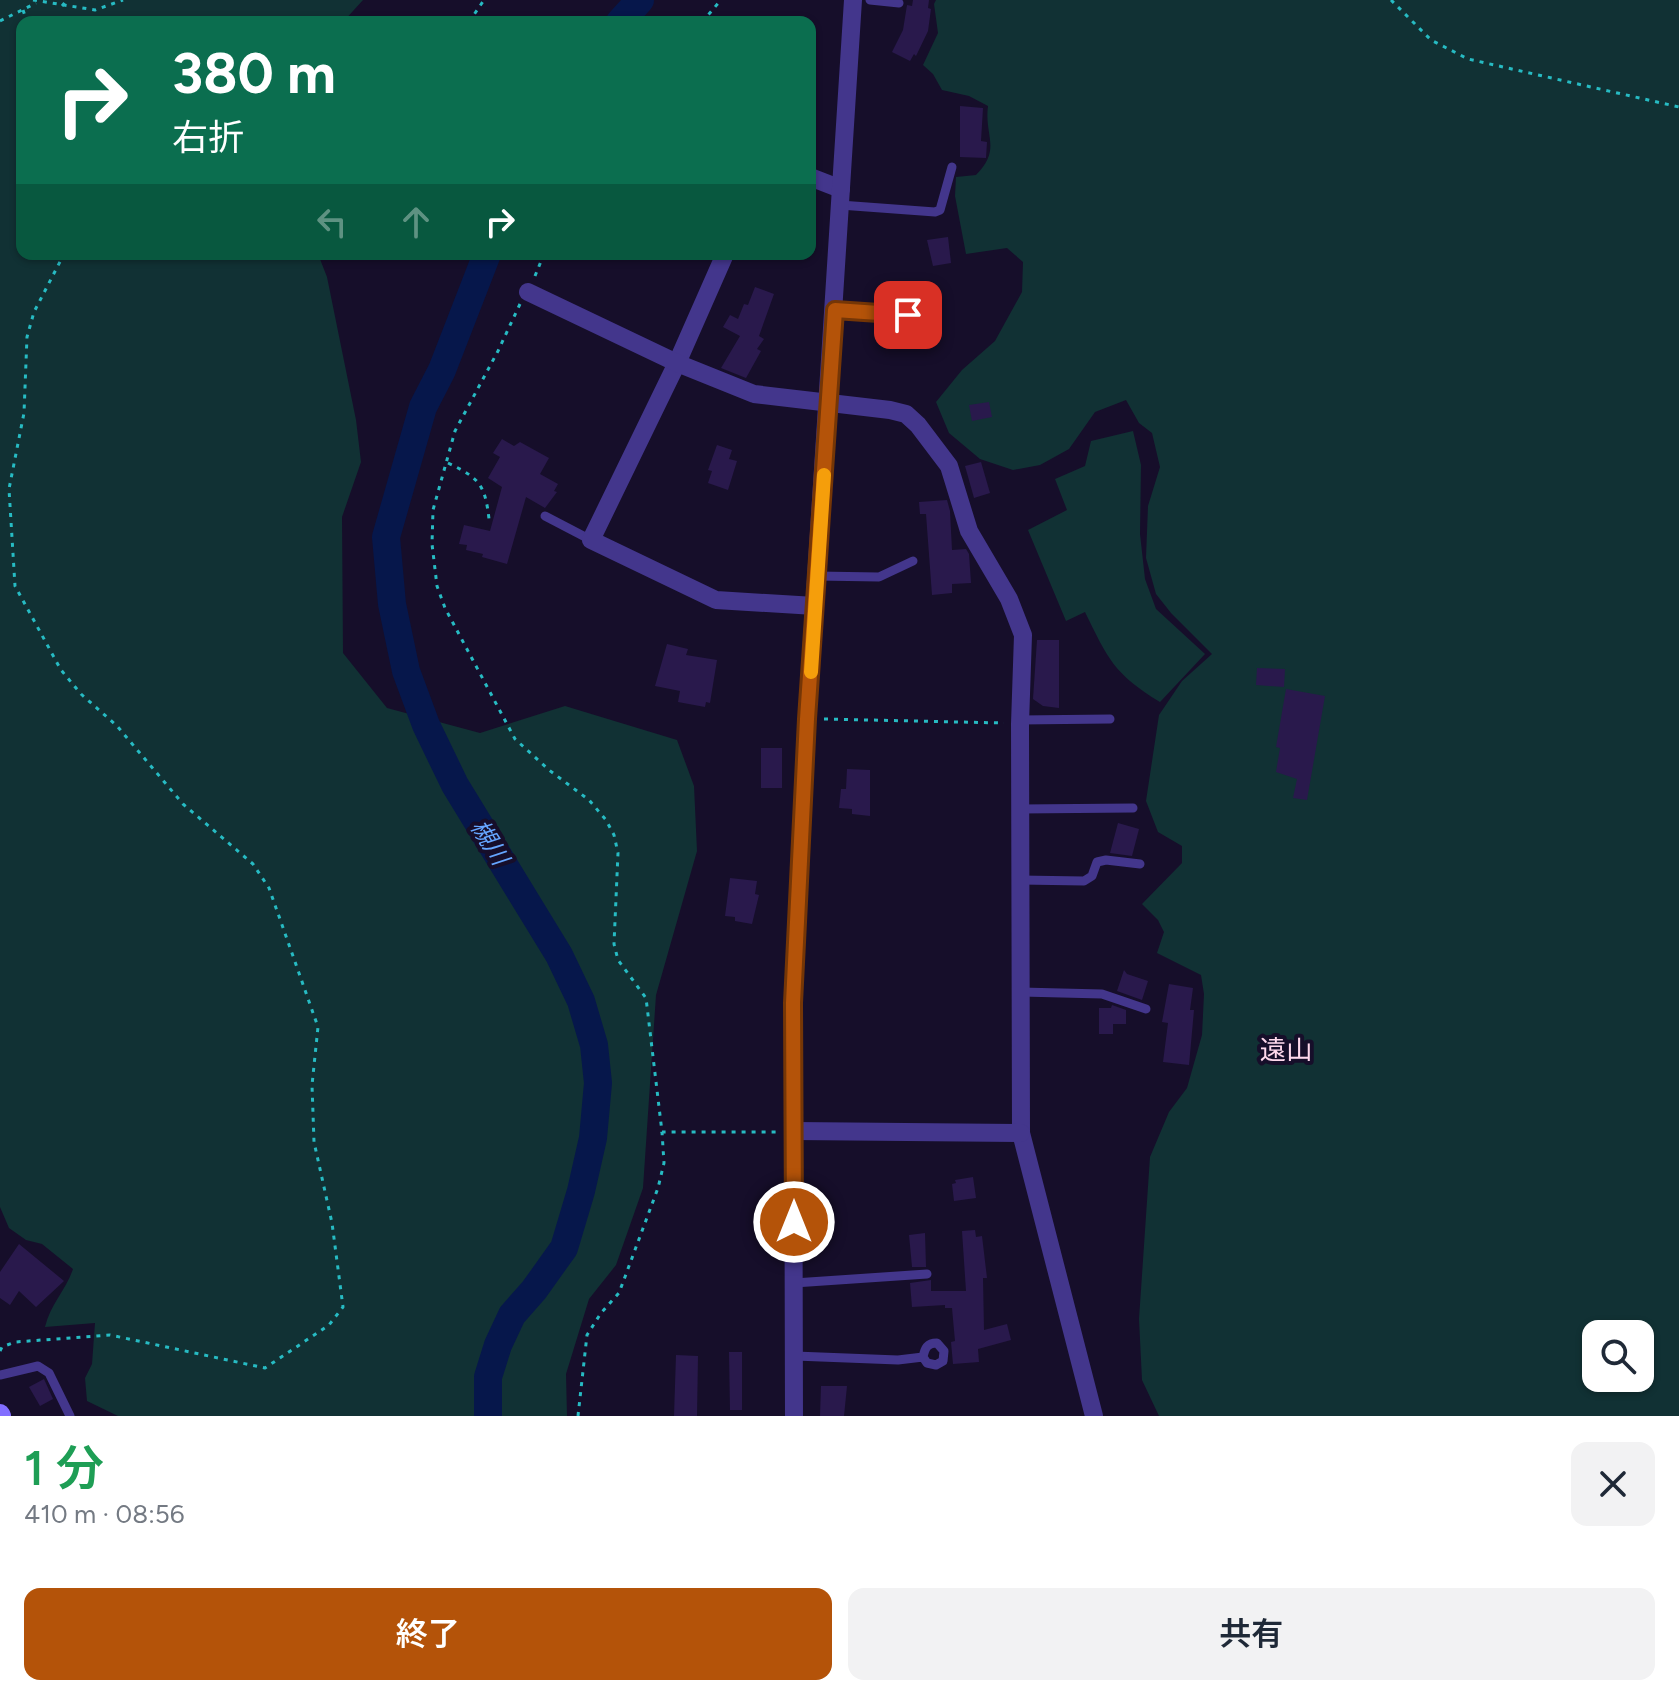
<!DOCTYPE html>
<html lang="ja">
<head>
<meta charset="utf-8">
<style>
	:root { --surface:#fff; --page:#f2f2f3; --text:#1f2937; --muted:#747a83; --accent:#b45309 }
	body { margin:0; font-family:Figtree,"Noto Sans JP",sans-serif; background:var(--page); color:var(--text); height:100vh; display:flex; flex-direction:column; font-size:30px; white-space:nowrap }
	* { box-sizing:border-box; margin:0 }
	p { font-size:26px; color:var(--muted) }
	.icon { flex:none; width:44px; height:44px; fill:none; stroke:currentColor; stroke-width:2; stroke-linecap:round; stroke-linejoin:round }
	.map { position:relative; height:1416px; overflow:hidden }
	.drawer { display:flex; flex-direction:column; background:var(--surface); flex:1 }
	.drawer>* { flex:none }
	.guide { position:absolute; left:16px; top:16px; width:800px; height:244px; border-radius:16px; box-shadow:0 2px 6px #0004; background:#0b6e4f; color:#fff; overflow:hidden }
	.controls { position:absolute; left:1582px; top:1320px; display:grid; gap:16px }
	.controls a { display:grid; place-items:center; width:72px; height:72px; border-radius:16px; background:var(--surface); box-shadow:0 2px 6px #0004; font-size:40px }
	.pin { position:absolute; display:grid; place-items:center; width:68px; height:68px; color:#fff; margin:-34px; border-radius:16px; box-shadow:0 4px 12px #0006 }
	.me { position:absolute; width:88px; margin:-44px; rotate:0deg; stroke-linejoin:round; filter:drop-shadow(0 0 6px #0008) }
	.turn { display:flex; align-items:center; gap:28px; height:168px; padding:0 24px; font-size:36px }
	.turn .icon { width:104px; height:104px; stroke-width:2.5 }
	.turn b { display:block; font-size:56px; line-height:68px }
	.lanes { display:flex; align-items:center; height:76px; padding:0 24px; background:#0003; justify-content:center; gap:40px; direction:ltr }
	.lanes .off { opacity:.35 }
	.round { display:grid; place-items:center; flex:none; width:84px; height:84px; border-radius:16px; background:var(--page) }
	.overview { display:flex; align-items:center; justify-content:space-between; height:136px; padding:0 24px }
	h1 { font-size:48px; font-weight:600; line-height:60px; color:#1e9e55 }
	.button { display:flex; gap:16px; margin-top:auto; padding:16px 24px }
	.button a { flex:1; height:92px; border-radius:16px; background:var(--accent); color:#fff; font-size:32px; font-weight:600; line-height:92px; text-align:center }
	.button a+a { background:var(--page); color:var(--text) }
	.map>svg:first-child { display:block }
	.green { fill:#113134; fill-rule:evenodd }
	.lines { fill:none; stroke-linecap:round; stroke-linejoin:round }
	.river { stroke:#06174b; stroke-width:28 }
	.building { fill:#29194c }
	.path { stroke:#27bbc3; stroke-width:3; stroke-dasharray:4 6; stroke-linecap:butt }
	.lane { stroke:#43368c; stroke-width:9 }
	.street { stroke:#43368c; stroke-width:18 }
	.secondary { stroke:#826eff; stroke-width:20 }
	.route-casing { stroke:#753606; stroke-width:20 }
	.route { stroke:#b45309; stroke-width:14 }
	.slow { stroke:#f59e0b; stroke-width:14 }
	.labels { text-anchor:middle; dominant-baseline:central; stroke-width:8; stroke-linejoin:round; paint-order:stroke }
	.water-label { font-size:24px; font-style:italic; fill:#65a6ff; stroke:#160e2a }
	.quarter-label { font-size:26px; fill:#ffd9ed; stroke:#160e2a }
</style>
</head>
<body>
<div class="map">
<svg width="1679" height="1416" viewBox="0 0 1679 1416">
	<rect width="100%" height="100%" fill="#160e2a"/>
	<g class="green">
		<path d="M0,0H363L343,22H22V254H318L327,277L356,420L361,462L342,517L343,653L387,708L480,733L565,706L677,740L694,786L697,851L656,995L643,1188L616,1265L589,1299L566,1374L567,1416H118L87,1401L85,1378L92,1364L95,1323L45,1327C50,1305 66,1290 73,1269L42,1244L26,1240L9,1228L0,1207Z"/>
		<path d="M936,0H1679V1416H1159L1142,1380L1139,1319L1150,1157L1169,1112L1187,1088L1202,1035L1204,994L1201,975L1157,953L1164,932L1158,920L1142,904L1182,863V846L1158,832L1146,801L1159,715L1182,681L1212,654L1171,613L1156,594L1146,558L1148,506L1160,467L1152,433L1139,423L1126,400L1095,412L1069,449L1040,465L1013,470L980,459L949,433L936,402L962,370L995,341L1022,292L1023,262L1007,248L966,254L955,196L956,177L976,175C1002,149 984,136 988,106L969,96L942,90L933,74L923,65L938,33L934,4ZM1596,1334H1640V1378H1596Z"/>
		<path d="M1133,431L1141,465L1140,534L1145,579L1156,609L1205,654L1160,702C1114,674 1108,659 1085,612L1066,621L1028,530L1067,510L1055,479L1085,466L1091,441Z"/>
	</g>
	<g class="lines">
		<g class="river">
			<path d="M620,22L640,0"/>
			<path d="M487,254L442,370L423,407L386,537L392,604L406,671L426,725L455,785L559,955L581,1001L594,1045L598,1083L593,1138L581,1191L564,1248L534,1290L512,1315L498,1345L488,1377V1416"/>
		</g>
	</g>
	<g class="building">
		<path d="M913,0H929L928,8L931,9L928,31L916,56L914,54L910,61L892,52L903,30L907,5L912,6Z"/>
		<path d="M960,106L983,108L981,141L987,142L986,158L960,157Z"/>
		<path d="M948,237L951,263L933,266L927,240Z"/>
		<path d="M755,287L774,294L759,336L764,339L757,349L761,351L746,378L721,368L740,336L723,327L730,315L738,319L744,304L748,305Z"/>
		<path d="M989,402L992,417L972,421L969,405Z"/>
		<path d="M502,439L514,446L520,442L549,458L540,474L558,484L554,491L557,492L545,508L526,497L507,564L482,557L483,554L466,550L467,545L459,544L464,525L490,531L502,487L488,478L500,457L493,453Z"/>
		<path d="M717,445L732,450L729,459L737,461L728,490L708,483L712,471L708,470Z"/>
		<path d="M981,462L990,493L974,498L965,466Z"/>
		<path d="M947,500L950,511L952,550L966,549L969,554L971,583L952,584V593L932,595L926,514H920L919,502Z"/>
		<path d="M1037,640H1059V708L1043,706L1033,699Z"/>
		<path d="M667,644L688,649L686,655L717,660L710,703L706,702L705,707L678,702L680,691L655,686Z"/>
		<path d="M1257,668L1285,669L1284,687L1256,685Z"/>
		<path d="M1286,689L1325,696L1307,800L1293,798L1297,779L1276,772L1280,748L1276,747Z"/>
		<rect x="761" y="748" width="21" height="40"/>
		<path d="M847,769L870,770V816L852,814V809L839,808L841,789H846Z"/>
		<path d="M1118,823L1139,829L1132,856L1110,853Z"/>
		<path d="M730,878L757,881L755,894L759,895L752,924L735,921V917L725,916Z"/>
		<path d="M1124,970L1127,974L1148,981L1142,1000L1117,991Z"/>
		<path d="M1169,984L1193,988L1190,1010H1194L1189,1065L1163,1062L1168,1023L1162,1022Z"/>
		<path d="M1112,1005L1126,1010V1024H1113V1034H1099V1008H1111Z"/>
		<path d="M973,1177L976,1198L954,1201L952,1184L956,1183L955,1180Z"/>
		<path d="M975,1230L976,1237L982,1236L987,1278H983L984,1330L1007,1324L1011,1340L978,1349L979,1362L953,1364L951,1342L955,1341L952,1308H945V1305L912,1307L910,1283L931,1280V1291H966L962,1231Z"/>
		<path d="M925,1233L926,1267H912L909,1235Z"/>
		<path d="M19,1244L64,1281L36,1307L19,1291L10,1305L0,1298V1272Z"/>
		<path d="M729,1352H742V1410H730Z"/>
		<path d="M676,1355L698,1356L697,1416H674Z"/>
		<path d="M44,1379L53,1399L40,1406L29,1387Z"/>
		<path d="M821,1386H847L844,1416H820Z"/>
	</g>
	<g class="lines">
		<g class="path">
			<path d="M33,0L95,10L123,0"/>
			<path d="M1391,0L1431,40L1468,59L1679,107"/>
			<path d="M62,6L67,0"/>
			<path d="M23,10L27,22"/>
			<path d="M0,21L36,3"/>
			<path d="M469,22L484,0"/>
			<path d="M702,22L721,0"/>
			<path d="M535,276L544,254"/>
			<path d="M520,304L498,351L455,431L433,510L432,544L437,586L445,608L515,739L549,770L589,800L606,820L614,835L618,853L614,944L618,960L646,998L662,1132H776"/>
			<path d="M448,463C479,478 485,484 489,519"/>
			<path d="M824,719L1004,723"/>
			<path d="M0,1351L2,1347L15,1342L110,1335L265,1368L329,1325L343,1307L332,1223L314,1142L312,1085L318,1027L269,888L253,864L183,804L117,726L81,694L61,670L15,586L9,489L24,413L27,337L34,312L64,254"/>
			<path d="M578,1416L587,1335L601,1313L619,1293L658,1188L664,1163L662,1132"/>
		</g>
		<g class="lane">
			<path d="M870,0L899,3"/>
			<path d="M840,205L935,212L940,210L952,167"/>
			<path d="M835,310L908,315"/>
			<path d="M545,516L591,540"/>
			<path d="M817,576L879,577L913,561"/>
			<path d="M1020,720L1110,719"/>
			<path d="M1021,809L1133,808"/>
			<path d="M1020,880L1084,881L1092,876L1097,862L1106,860L1140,864"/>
			<path d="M1021,992L1102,994L1146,1009"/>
			<path d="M794,1283L927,1274"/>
			<path d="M795,1356L898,1360L923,1357L927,1363L936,1365L943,1361L944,1351L937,1343C927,1343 925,1348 923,1357"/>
			<path d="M0,1375L38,1366L49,1373L70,1416"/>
		</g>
		<g class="street">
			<path d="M810,177L841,189"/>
			<path d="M725,254L677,363L591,540L716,600L815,606"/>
			<path d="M528,292L677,363L754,394L890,410L906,414L918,425L949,466L969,531L1009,599L1023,635L1020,724L1021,1133L1094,1416"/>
			<path d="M794,1131L1021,1133"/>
			<path d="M794,1416L793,1003L807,719L853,0"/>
		</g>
		<path class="secondary" d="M0,1414L1,1416"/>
	</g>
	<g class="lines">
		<g class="route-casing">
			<path id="route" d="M794,1222L793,1003L807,719L835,310L908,315"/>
		</g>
		<use href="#route" class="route"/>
		<path class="slow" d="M811,672L824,475"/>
	</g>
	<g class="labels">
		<g class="water-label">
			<text transform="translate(490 842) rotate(58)">槻川</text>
		</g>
		<g class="quarter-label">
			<text x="1286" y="1050">遠山</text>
		</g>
	</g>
</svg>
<div class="controls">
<a><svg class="icon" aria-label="search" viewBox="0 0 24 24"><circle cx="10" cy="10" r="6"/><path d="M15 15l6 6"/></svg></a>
</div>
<div class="pin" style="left:908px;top:315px;background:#d93025"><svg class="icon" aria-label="arrive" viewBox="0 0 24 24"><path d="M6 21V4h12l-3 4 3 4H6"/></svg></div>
<svg class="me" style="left:794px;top:1222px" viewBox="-20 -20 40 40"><circle r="17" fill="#b45309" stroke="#fff" stroke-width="3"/><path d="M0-11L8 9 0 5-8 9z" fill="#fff"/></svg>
<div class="guide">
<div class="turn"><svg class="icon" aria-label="right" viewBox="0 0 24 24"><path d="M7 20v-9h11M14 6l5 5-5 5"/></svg><div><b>380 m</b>右折</div></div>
<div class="lanes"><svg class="icon off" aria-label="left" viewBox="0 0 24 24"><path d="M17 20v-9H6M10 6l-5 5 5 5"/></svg><svg class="icon off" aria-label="ahead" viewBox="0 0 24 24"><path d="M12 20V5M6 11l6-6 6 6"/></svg><svg class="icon" aria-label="right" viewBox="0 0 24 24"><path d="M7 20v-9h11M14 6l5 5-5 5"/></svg></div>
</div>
</div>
<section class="drawer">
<div class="overview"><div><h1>1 分</h1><p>410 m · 08:56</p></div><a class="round"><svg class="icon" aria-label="close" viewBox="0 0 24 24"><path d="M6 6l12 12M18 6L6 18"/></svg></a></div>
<div class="button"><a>終了</a><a>共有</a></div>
</section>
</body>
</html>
